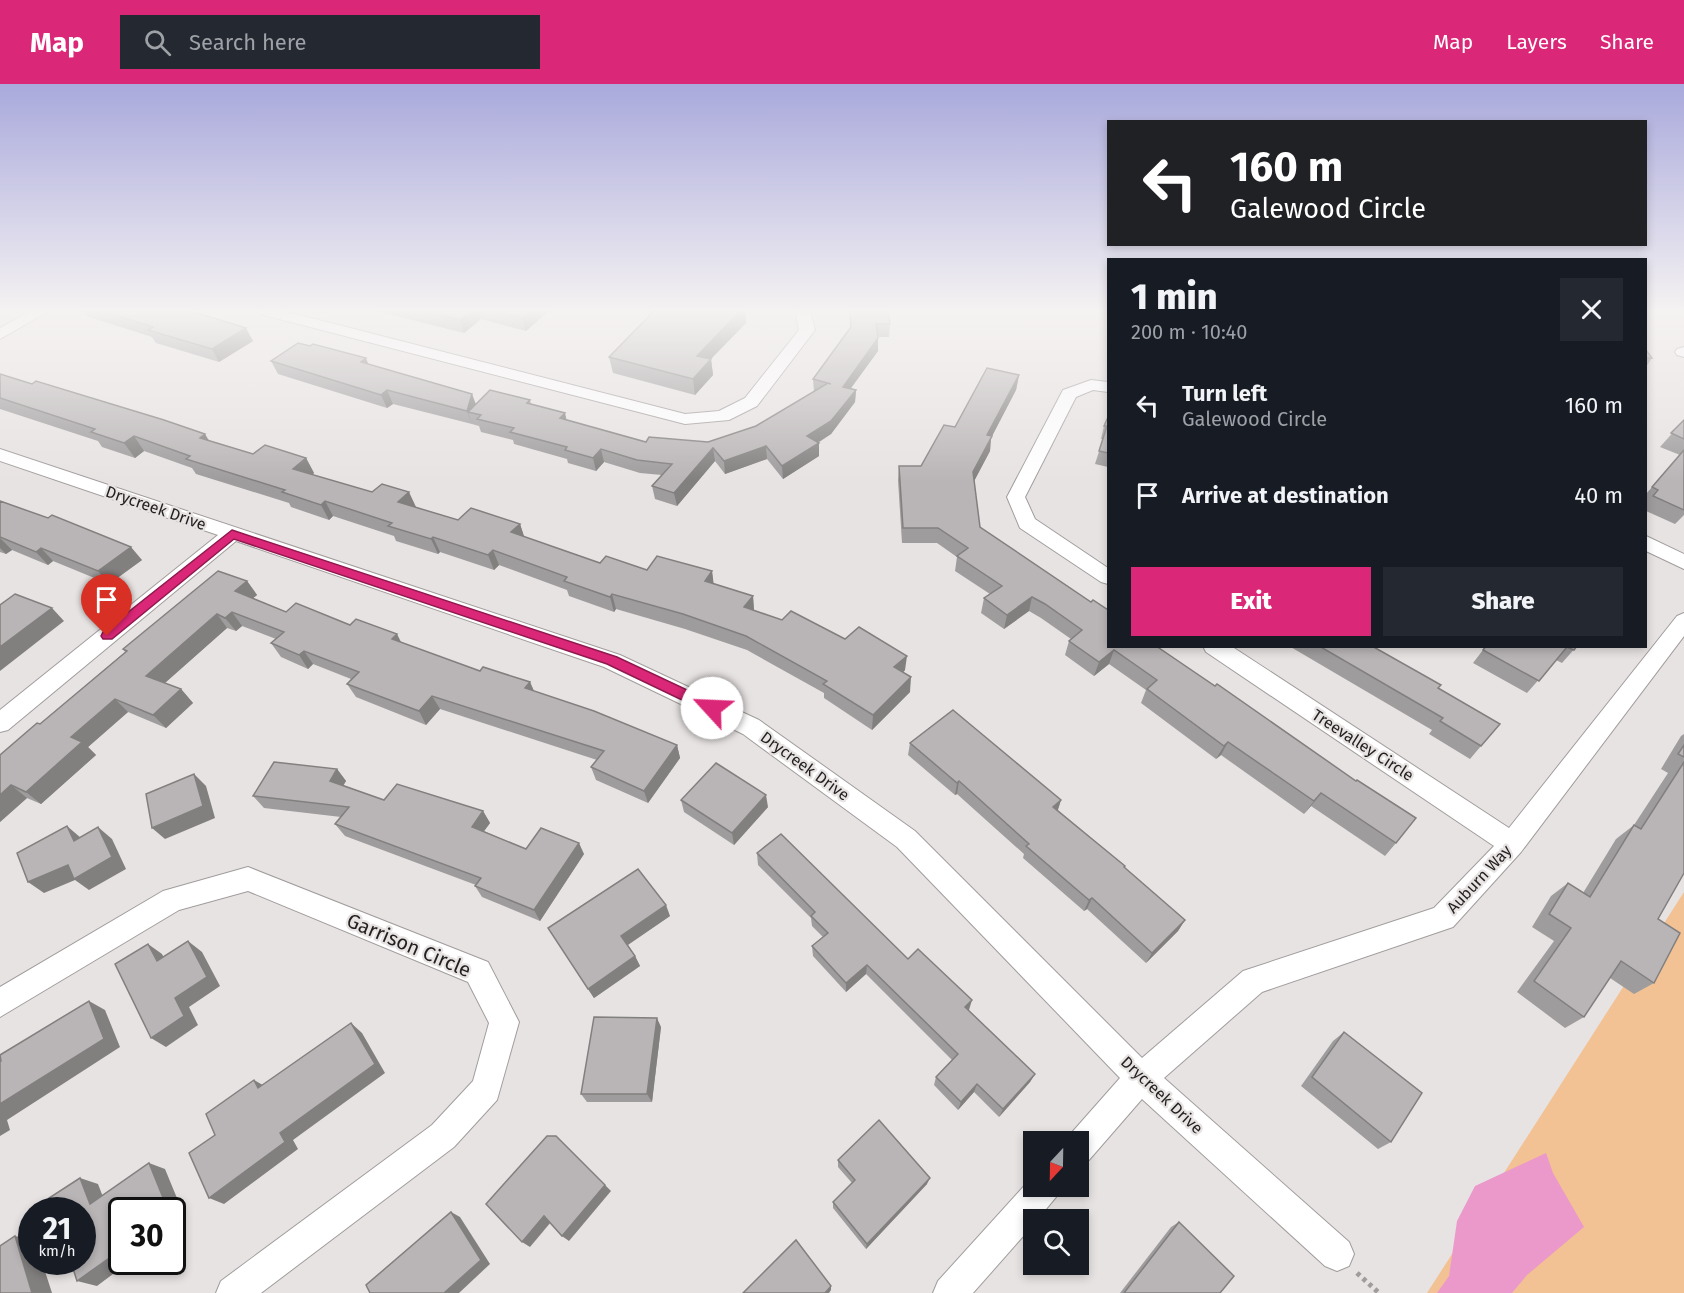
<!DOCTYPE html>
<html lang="en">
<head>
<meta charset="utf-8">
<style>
	:root { --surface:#171b24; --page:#242831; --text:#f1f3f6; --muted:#9ea1a6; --accent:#db2777 }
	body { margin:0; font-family:"Fira Sans",sans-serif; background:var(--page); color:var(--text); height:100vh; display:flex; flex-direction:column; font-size:22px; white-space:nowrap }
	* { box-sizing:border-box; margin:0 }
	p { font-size:20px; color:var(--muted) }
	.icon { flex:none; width:33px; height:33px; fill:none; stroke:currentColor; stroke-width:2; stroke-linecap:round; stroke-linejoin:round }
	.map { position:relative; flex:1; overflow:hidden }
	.panel { position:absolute; left:1107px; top:174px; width:540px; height:390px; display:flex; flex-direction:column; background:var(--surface); border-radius:0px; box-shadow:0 3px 9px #0003 }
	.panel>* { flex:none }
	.banner { position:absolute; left:1107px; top:36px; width:540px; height:126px; border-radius:0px; box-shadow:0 3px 9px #0003; background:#202124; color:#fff; overflow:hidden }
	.needle { width:39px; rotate:202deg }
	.buttons { position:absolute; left:1023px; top:1047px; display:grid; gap:12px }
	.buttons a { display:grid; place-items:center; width:66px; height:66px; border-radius:0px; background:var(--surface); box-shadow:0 3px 9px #0003; font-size:30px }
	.speed { position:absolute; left:18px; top:1113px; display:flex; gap:12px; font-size:30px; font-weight:700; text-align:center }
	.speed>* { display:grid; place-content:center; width:78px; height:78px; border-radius:50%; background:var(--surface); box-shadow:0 3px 9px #0003; line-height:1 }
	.speed small { font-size:15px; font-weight:400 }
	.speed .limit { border:3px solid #111; border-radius:9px; background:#fff; color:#111 }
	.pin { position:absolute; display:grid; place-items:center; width:51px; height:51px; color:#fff; margin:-62px -26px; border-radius:50% 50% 50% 0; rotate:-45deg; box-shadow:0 0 6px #0007 }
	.pin .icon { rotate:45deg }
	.me { position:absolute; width:66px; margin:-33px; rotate:295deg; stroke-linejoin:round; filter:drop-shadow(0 0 4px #0008) }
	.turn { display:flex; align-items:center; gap:21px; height:126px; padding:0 24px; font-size:27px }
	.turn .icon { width:78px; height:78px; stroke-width:2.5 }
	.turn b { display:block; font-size:42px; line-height:51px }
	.round { display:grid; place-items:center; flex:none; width:63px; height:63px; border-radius:0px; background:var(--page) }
	.headline { display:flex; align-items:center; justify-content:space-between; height:102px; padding:0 24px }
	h1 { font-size:36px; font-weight:800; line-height:45px }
	.action { display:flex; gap:12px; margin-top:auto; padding:12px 24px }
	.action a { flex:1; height:69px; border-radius:0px; background:var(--accent); color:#fff; font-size:24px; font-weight:800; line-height:69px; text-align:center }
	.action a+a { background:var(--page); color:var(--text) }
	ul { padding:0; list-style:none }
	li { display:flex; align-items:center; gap:18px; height:90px; padding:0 24px }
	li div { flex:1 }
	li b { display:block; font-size:22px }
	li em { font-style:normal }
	header { display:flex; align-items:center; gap:36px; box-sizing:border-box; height:84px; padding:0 30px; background:var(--accent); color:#fff }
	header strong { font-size:28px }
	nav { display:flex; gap:33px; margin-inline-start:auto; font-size:21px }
	.search { width:420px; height:54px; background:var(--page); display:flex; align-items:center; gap:15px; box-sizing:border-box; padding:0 21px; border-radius:0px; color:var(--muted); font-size:22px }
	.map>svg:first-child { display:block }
	.green { fill:#f2c194 }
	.water { fill:#eb99cb }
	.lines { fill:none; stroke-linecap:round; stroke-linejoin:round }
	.street-casing { stroke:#a29d9d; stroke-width:2 }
	.path { stroke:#a09c9c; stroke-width:5; stroke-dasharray:4 4; stroke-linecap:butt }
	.street { fill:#fff; fill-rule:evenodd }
	.wall { fill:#9f9c9d }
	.shaded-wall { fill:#827f7f }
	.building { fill:#b9b5b6; stroke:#827f7f; stroke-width:1.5 }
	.route { fill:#db2777; stroke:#8e194d; stroke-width:1.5 }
	.labels { text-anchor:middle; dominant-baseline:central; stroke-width:4.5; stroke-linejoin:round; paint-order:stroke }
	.street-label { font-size:16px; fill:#211f1f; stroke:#e8e3e3 }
	.near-street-label { font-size:20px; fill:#211f1f; stroke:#e8e3e3 }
</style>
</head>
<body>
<header>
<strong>Map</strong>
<div class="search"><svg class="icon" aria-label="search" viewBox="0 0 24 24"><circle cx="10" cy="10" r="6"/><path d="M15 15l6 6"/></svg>Search here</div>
<nav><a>Map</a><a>Layers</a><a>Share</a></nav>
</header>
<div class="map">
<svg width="1684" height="1209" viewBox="0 0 1684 1209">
	<rect width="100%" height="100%" fill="#e8e3e3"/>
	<path class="green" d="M1684,808V1209H1427Z"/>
	<path class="water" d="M1546,1069L1553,1089L1584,1143L1527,1191L1512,1209H1437L1449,1192L1457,1137L1475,1102Z"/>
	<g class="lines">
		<g class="street-casing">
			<g id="street">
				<path d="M30,227H49L0,255V244Z"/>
				<path d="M258,227H284L685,330L719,327L745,314L799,246L795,227H810L815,246L757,322L729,336L685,340L260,230Z"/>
				<path d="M1684,263V273L1677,271L1675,268L1677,265Z"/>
				<path d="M1091,296L1108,298V308L1093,306L1076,313L1025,413L1035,435L1108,484V500L1101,498L1020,444L1007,413L1063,306Z"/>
				<path d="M0,365L620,571L759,636L915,747L1142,974L1243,887L1434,824L1494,762L1206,568L1203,562H1231L1509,744L1677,532L1684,529V552L1521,768L1453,843L1262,908L1164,994L1349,1158L1354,1170L1349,1182L1337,1187L1325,1182L1142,1015L1089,1076L1078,1081V1058H1065L1067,1054L1120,994L897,763L743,650L604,583L236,457L8,646L0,648V626L218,451L0,377Z"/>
				<path d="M1646,452L1684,470V485L1646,467Z"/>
				<path d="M248,783L488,878L519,938L497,1016L454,1063L261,1209H216L221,1197L432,1041L473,997L489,939L468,898L248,807L179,826L0,933V903L163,807Z"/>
				<path d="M1034,1091V1102H1061L1056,1113L1037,1136H1034V1140L973,1209H933L938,1197Z"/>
			</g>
		</g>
		<path class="path" d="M1357,1189L1379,1209"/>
		<use href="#street" class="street"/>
	</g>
	<g class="wall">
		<path d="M83,227H191L253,257L219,278L156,259L152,253L86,232Z"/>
		<path d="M380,227H549L526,247L481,235L464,249L380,228Z"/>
		<path d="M654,227H745L746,239L711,275L713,291L695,311L613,289L609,273Z"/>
		<path d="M849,227H888L890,240L889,253H878V267L851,304L856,306L855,318L831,350L818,359L819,372L783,395L767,375L725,390L715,377L677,422L655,415L652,402L662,391L640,389L604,378L596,387L568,379L567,375L514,360L513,356L481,348L479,342L472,340L393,320L387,324L278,290L271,277L368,280L476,320L530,316L531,320L567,336L646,358H708L756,342L814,308L813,295L850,244Z"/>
		<path d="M1646,266L1652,274L1646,283Z"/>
		<path d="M0,290L253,370L306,374L314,389L312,391L458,436L520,440L524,453L600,479L647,486L712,487L713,499L753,512L754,526L905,586L903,589L910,608L872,646L824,614V609L747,566L685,545L616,525L614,528L569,512L567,506L499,481L494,486L440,468L438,470L396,457L394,452L333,432L329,436L291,423L289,419L196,390L192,384L144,367L135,374L102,363L98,357L0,325Z"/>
		<path d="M1019,291L1016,306L991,354L990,367L974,397L980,443L1108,562H1156L1396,759L1385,772L1311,722L1304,730L1221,671L1216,675L1141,619L1146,606L1109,580L1094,592L1065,571L1069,557L1071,555L1041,534L1029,527L1004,545L981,529L984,514L990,510L955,487L957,473L937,459H902L898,396L899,382H921L955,343Z"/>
		<path d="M1108,333V383L1095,380L1103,355H1101L1104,342Z"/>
		<path d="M1684,336V431L1675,440L1646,427V421L1647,419H1646V410L1680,371L1660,363Z"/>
		<path d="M0,417L142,476L109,500L53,477L48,481L12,466L6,470L0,468Z"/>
		<path d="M247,497L257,511L253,514L286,528L350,541L480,587L530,598L534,607L677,661L680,674L648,719L596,696L591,683L597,676L440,625L426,641L356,613L347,600L351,595L313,580L308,585L281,573L271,559L276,555L242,542L236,547L227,544L165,599L181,605L193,619L166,644L128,628L88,663L96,671L41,720L27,714L0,738V671L40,640L125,568L123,565Z"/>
		<path d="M1289,562H1372L1439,604L1481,662L1470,675L1429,650L1432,646Z"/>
		<path d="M1486,562H1577L1562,579L1556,576L1527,609L1473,579Z"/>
		<path d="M1684,650V789L1658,835L1654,899L1634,910L1610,894L1584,933L1565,944L1517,908L1554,857L1532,843L1551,812L1568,799L1583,809L1616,755L1634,741L1668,689L1661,685L1681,652Z"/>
		<path d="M910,659L1061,716L1058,726L1125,782L1124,784L1185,836L1178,847L1146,879L1087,825L1084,827L1023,774L1024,770L957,710L955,711L908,671Z"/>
		<path d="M337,685L346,697L343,701L384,716L483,727L490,739L484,747L526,765L584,770L540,837L482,813L475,802L476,801L345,752L335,740L341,733L264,724L253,712Z"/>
		<path d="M681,716L768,723L734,761L684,728Z"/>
		<path d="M757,769L908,875L968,926L1035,990L1030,998L999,1033L974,1008L958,1026L934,1001L936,993L952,976L866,890L846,908L813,872L812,862L823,853L812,842L811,834L758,781Z"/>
		<path d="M670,832L628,861L635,872L640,882L594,914L548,844Z"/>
		<path d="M661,943L652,1018H587L581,1010Z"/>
		<path d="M1344,948L1391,1058L1378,1065L1301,1002L1333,957Z"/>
		<path d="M838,1076L927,1100L866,1165L833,1124V1118L852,1099L838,1083Z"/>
		<path d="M1179,1138L1220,1209H1120L1171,1143Z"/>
	</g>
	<g class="shaded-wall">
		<path d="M471,227H479L481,235L464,249L460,236Z"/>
		<path d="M530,227H549L526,247L522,234Z"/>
		<path d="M740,227H745L746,239L699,287L697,272Z"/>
		<path d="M246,244L253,257L219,278L212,265Z"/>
		<path d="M878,254V267L843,315V303Z"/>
		<path d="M366,274L371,287L361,278Z"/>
		<path d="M711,275L713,291L695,311L693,295Z"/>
		<path d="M1019,291L1016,306L991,354L990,367L971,403L973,388L987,351Z"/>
		<path d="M387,306L393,320L387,324L381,311Z"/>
		<path d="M856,306L855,318L831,350L807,365V352Z"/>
		<path d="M472,310L477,323L468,328L472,340L467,327Z"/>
		<path d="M565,329L568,342L560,334Z"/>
		<path d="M205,350L214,365L200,354Z"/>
		<path d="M134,352L144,367L135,374L124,359Z"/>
		<path d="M819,359V372L783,395L782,382Z"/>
		<path d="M766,362L767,375L725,390L724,377Z"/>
		<path d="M713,364L715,377L677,422L674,409Z"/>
		<path d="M601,365L604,378L596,387L593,374Z"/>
		<path d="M306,374L314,389L301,400L293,385Z"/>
		<path d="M409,408L416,423L405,433L398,418Z"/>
		<path d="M325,417L333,432L329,436L321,421Z"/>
		<path d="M520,440L525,455L511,448Z"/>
		<path d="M433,453L440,468L438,470L431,455Z"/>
		<path d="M0,454L12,466L6,470L0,464Z"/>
		<path d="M131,463L142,476L109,500L98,487Z"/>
		<path d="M41,464L53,477L48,481L36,468Z"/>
		<path d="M493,466L499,481L494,486L488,471Z"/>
		<path d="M712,487L714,502L705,497Z"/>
		<path d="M247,497L257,511L245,521L235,507Z"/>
		<path d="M612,510L616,525L614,528L610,513Z"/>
		<path d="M753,512L754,527L744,523Z"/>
		<path d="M1032,513L1029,527L1004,545L1007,531Z"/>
		<path d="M52,524L64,537L0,587V563Z"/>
		<path d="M232,528L242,542L236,547L225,534Z"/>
		<path d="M217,530L227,544L158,605L146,592Z"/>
		<path d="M397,550L404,564L392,555Z"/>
		<path d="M1114,566L1109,580L1094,592L1099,578Z"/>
		<path d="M304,567L313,580L308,585L299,571Z"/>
		<path d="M907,572L905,586L893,598L894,583Z"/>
		<path d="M911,593L910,608L872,646L873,631Z"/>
		<path d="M530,598L536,612L525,604Z"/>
		<path d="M181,605L193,619L166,644L153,631Z"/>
		<path d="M432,612L440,625L426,641L419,627Z"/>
		<path d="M115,615L128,628L88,663L96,671L41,720L26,708L71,653Z"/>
		<path d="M1228,658L1221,671L1216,675L1224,662Z"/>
		<path d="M677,661L680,674L648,719L644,707Z"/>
		<path d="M337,685L346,697L339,709L330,697Z"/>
		<path d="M194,690L206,702L215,734L165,755L152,744Z"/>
		<path d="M959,697L957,710L955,711L957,699Z"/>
		<path d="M11,701L27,714L0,738V711Z"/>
		<path d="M1321,709L1311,722L1304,730L1314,717Z"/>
		<path d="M766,711L768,723L734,761L732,749Z"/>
		<path d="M1061,716L1057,728L1053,723Z"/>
		<path d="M483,727L490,739L479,754L472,743Z"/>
		<path d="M67,742L81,754L74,757Z"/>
		<path d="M98,743L112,755L126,785L89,806L75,796L44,809L28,798Z"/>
		<path d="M579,759L584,770L540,837L534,826Z"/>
		<path d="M1092,814L1087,825L1084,827L1089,816Z"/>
		<path d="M666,821L670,832L626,862L621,852Z"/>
		<path d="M1185,836L1178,847L1146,879L1152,869Z"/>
		<path d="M188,857L202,868L220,902L189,923L198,941L166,963L151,954L175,914Z"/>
		<path d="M148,860L162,870L171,887L157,877Z"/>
		<path d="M635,872L640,882L594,914L588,905Z"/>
		<path d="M867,881L866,890L846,908V899Z"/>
		<path d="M972,916L969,926L962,932L965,923Z"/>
		<path d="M89,917L105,926L120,963L7,1036L10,1046L0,1052V1020Z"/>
		<path d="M657,934L661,943L652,1018L647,1010Z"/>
		<path d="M351,939L362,949L385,989L293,1056L298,1065L224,1120L209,1114L280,1049Z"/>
		<path d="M1035,990L1030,998L999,1033L1003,1025Z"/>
		<path d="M254,996L268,1004H258Z"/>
		<path d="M977,1000L974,1008L958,1026L961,1018Z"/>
		<path d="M149,1079L165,1085L186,1136L172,1146V1126H168Z"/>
		<path d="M80,1094L98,1100L108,1126L90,1120Z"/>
		<path d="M930,1094L927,1100L866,1165L867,1160Z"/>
		<path d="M605,1101L611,1107L569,1157L562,1152Z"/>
		<path d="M451,1128L460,1133L490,1180L459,1209H444Z"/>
		<path d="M544,1132L551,1138L530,1163L522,1158Z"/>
		<path d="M15,1152L32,1156V1178H42L52,1209H32Z"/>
		<path d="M122,1165V1178H129L97,1202L77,1197Z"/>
		<path d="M831,1202V1206L829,1209H825Z"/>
	</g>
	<g class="building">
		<path d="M103,227H191L246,244L212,265L148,246L153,243Z"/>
		<path d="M425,227H471L460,236Z"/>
		<path d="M497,227H530L522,234Z"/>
		<path d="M654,227H740L697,272L711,275L693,295L609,273Z"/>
		<path d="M850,227H888L890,240H876L878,254L843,303L856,306L831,337L807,352L819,359L782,382L766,362L724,377L713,364L674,409L652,402L672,380L637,376L601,365L593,374L565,366L567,363L510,348L514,344L477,335L481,331L468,328L490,306L530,316L527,319L565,329L560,334L646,358L649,353L708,358L756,342L828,299L831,300L813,295L851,243Z"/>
		<path d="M298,259L310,262L313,260L366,274L361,278L472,310L467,327L387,306L381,311L271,277Z"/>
		<path d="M1646,266L1652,274H1646Z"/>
		<path d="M987,284L1019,291L987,351L992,352L973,388L980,443L1091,518L1093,516L1108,526V562H1156L1215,602L1217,600L1356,697L1357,696L1416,734L1396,759L1321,709L1314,717L1228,658L1224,662L1147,605L1157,596L1114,566L1099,578L1069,557L1082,546L1045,520L1032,513L1007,531L984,514L1002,502L957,472L968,464L938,444H903L899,382H921L944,341L955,343Z"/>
		<path d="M0,290L32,300L36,297L164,336L205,350L200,354L253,370L265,361L306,374L293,385L372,408L382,400L409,408L398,418L458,436L471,424L520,440L511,448L600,479L606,472L647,486L657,472L712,487L705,497L753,512L744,523L782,536L791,527L845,555L859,543L907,572L894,583L911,593L873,631L823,600L827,597L746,552L683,530L612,510L610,513L564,497L567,493L493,466L488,471L433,453L431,455L388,442L392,439L325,417L321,421L282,408L285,406L186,375L190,372L134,352L124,359L91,348L95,345L0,314Z"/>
		<path d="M1108,333V369L1099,367L1107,342H1104Z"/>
		<path d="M1684,336V355L1671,349Z"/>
		<path d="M1684,366V426L1653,412L1658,406L1652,403Z"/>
		<path d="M0,417L48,434L52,431L131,463L98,487L41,464L36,468L0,453Z"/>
		<path d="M218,487L247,497L235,507L286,528L296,519L350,541L356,535L397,550L392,555L480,587L483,583L530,598L525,604L594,627L677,661L644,707L591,683L604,667L432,612L419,627L347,600L359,588L304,567L299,571L271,559L284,548L232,528L225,534L217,530L146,592L181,605L153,631L115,615L71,653L82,658L26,708L11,701L0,711V671L37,639L40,640L127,567L123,565Z"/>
		<path d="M15,510L52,524L0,563V521Z"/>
		<path d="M1319,562H1372L1441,601L1438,604L1500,640L1481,662L1440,637L1443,634Z"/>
		<path d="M1486,562H1577L1574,566L1567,563L1539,597L1483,566Z"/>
		<path d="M953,626L1061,716L1053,723L1125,782L1124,783L1185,836L1152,869L1092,814L1089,816L1026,762L1029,760L959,697L957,699L910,659Z"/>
		<path d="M1684,661V673L1678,670Z"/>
		<path d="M274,678L337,685L330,697L384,716L397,700L483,727L472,743L526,765L541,744L579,759L534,826L475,802L481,794L335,740L349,723L253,712Z"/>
		<path d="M1684,678V789L1658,835L1680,849L1654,899L1621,877L1584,933L1534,897L1571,844L1549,830L1568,799L1590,813L1634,741L1641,745Z"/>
		<path d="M716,679L766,711L732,749L681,716Z"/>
		<path d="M194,690L203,722L152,744L146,710Z"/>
		<path d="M67,742L74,757L98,743L112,773L74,795L68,781L28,798L17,769Z"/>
		<path d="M781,750L908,875L918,865L972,916L965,923L1035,990L1003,1025L977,1000L961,1018L936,993L958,970L867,881L846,899L812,862L828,849L811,832L815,828L757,769Z"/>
		<path d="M638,785L666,821L621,852L635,872L588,905L548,844Z"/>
		<path d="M188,857L207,893L175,914L184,932L151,954L115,880L148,860L157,877Z"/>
		<path d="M89,917L104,955L0,1020V977H1L0,971Z"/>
		<path d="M594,933L657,934L647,1010H581Z"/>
		<path d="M351,939L375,980L280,1049L285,1058L209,1114L189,1069L215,1051L206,1030L254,996L258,1004Z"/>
		<path d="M1344,948L1422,1009L1391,1058L1312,993Z"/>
		<path d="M879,1036L930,1094L867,1160L833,1118L855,1096L838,1076Z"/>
		<path d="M547,1052H556L605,1101L562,1152L544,1132L522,1158L486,1120Z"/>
		<path d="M149,1079L168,1126H122V1165L77,1197L71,1178H82V1126H54L49,1114L80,1094L90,1120Z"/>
		<path d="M451,1128L481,1176L444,1209H370L366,1201Z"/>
		<path d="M1179,1138L1234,1192L1220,1209H1124Z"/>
		<path d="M15,1152L32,1209H0V1162Z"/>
		<path d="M796,1156L831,1202L825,1209H743Z"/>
	</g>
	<linearGradient id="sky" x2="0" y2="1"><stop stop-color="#a9a9dc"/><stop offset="0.57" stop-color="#f5f2f2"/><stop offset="1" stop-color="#f5f2f2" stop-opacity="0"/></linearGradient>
	<rect width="1684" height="397" fill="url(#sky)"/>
	<path class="route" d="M232,446L617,573L717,620L719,624L712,629L707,628L607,580L234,455L112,555H103L101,552L103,548Z"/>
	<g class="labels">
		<g class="street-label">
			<text transform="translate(156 424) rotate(19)">Drycreek Drive</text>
			<text transform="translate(1363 661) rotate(33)">Treevalley Circle</text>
			<text transform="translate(805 682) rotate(36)">Drycreek Drive</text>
			<text transform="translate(1479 795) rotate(-47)">Auburn Way</text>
			<text transform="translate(1162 1011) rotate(43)">Drycreek Drive</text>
		</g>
		<g class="near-street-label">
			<text transform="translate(409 861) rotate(23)">Garrison Circle</text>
		</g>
	</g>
</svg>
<div class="buttons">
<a><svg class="needle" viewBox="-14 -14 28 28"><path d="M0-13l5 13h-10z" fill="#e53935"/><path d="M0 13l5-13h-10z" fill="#9ea1a6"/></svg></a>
<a><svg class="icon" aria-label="search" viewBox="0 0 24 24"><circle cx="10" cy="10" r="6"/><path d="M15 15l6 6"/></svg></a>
</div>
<div class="speed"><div>21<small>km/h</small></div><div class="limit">30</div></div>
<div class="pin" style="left:107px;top:552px;background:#d93025"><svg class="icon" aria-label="arrive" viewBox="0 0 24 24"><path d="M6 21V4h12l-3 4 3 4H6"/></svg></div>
<svg class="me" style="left:712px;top:624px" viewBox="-20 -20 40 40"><circle r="19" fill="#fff"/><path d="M0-13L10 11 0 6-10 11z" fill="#db2777"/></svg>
<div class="banner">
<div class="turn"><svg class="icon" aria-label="left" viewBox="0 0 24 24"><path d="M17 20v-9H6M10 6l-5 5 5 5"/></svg><div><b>160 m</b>Galewood Circle</div></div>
</div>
<section class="panel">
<div class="headline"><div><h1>1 min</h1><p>200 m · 10:40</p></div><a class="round"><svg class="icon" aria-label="close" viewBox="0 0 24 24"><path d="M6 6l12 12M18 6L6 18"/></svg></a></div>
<ul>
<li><svg class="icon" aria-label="left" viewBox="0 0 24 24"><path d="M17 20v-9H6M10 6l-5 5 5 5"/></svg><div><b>Turn left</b><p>Galewood Circle</p></div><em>160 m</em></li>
<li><svg class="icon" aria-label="arrive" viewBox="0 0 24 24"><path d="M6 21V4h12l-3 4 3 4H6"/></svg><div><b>Arrive at destination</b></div><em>40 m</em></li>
</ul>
<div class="action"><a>Exit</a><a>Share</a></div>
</section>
</div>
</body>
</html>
